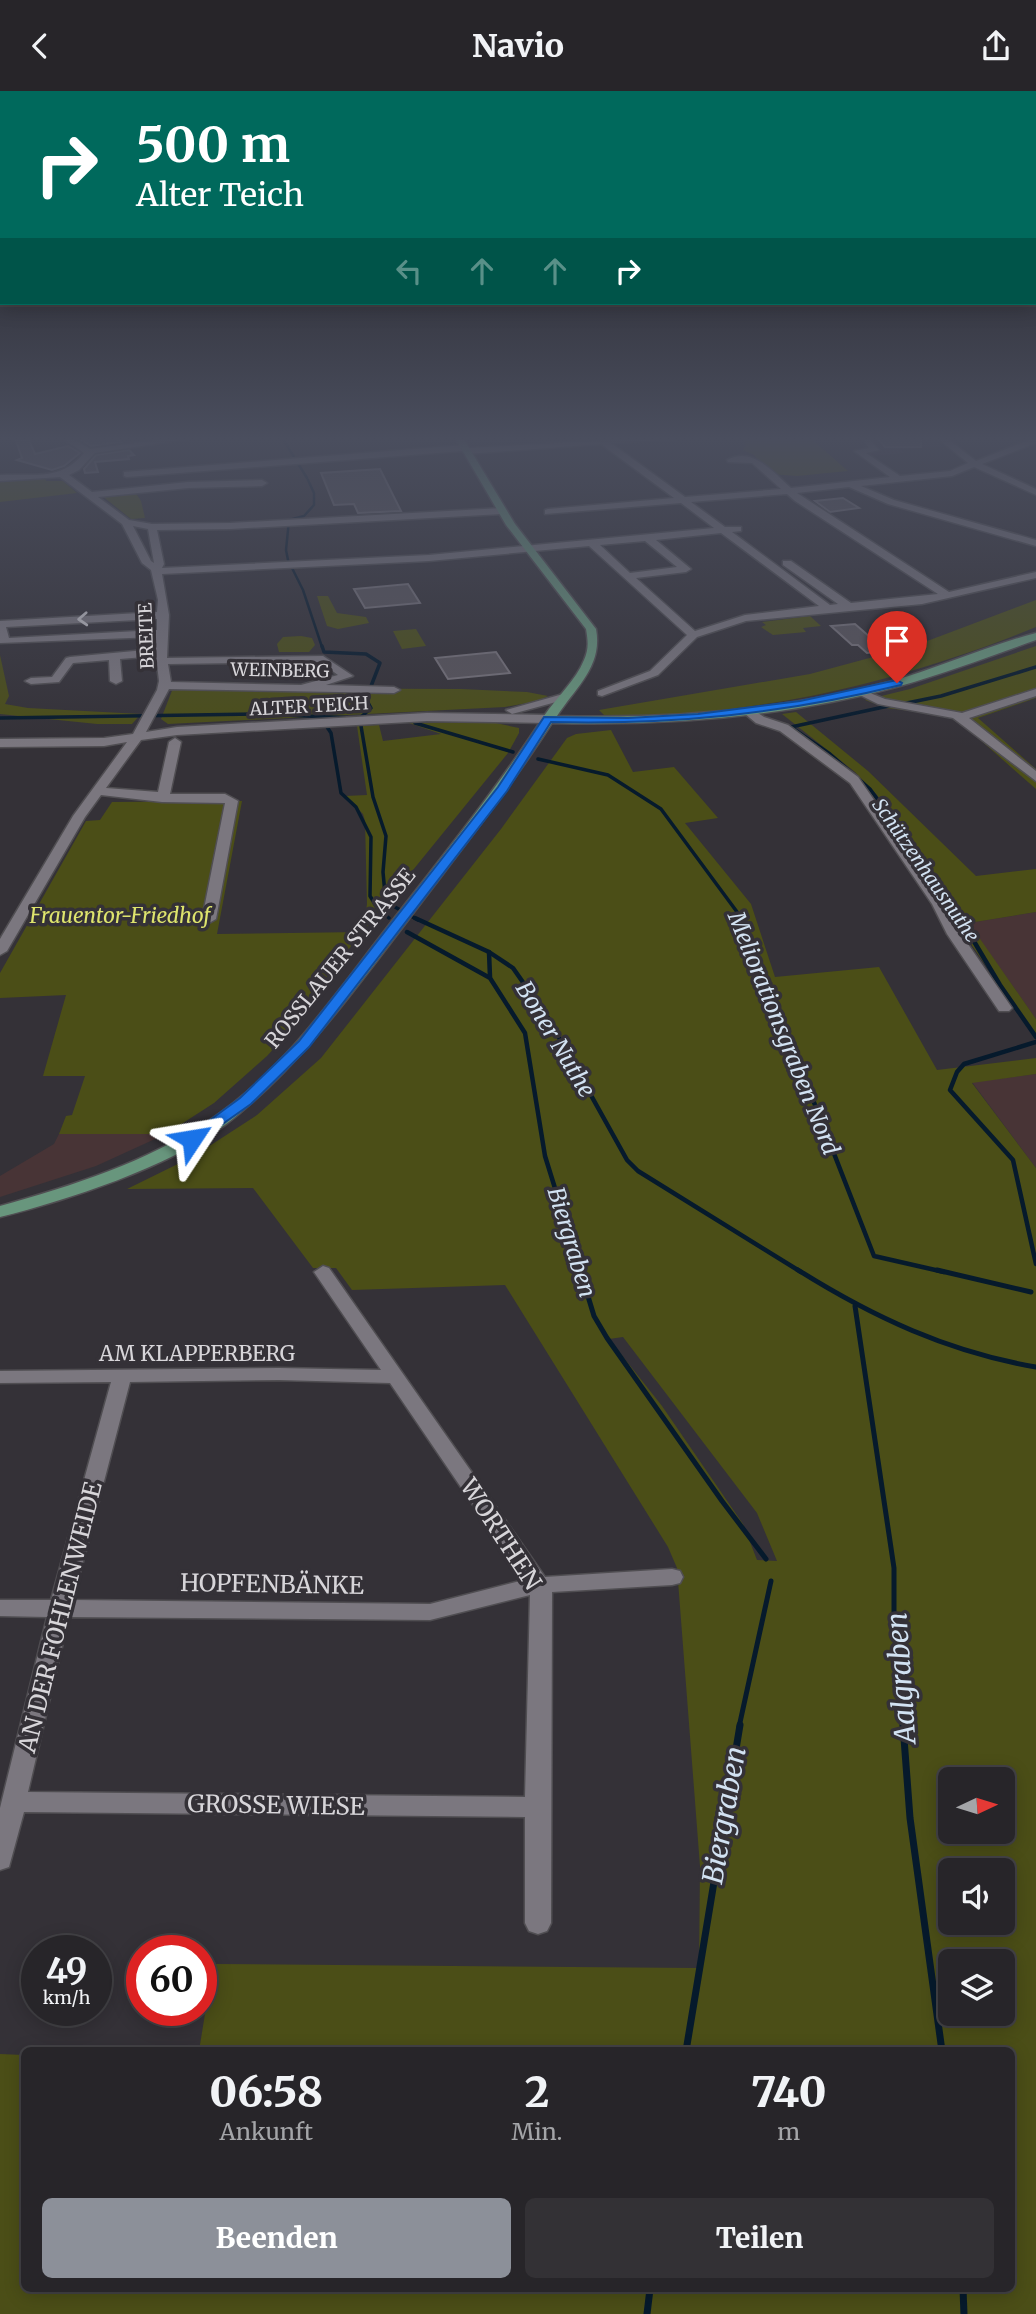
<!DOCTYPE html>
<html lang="de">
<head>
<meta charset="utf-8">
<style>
	:root { --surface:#272529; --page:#333135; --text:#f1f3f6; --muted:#a4a5a8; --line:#434246; --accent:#8c9099 }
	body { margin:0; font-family:Merriweather,serif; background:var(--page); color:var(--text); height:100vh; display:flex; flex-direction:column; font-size:26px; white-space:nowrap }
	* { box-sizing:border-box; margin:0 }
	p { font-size:23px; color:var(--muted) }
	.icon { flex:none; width:38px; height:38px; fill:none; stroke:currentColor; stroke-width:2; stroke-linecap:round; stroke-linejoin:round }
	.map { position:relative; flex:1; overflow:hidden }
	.sheet { position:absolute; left:21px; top:1956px; width:994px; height:245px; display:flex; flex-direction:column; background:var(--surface); border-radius:10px; box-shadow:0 4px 18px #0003,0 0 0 2px var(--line) }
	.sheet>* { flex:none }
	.banner { position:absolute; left:0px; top:0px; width:1036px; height:214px; box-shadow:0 4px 18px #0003,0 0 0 2px var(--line); background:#00695c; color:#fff; overflow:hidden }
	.needle { width:46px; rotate:86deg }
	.fabs { position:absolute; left:938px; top:1676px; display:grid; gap:14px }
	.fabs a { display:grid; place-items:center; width:77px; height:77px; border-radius:10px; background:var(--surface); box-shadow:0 4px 18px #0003,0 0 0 2px var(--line); font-size:35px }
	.speed { position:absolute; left:21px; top:1844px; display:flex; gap:14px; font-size:35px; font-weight:700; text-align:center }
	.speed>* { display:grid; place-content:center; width:91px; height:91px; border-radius:50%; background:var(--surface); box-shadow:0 4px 18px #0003,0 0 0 2px var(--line); line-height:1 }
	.speed small { font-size:18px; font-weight:400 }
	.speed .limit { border:10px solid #d22; background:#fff; color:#111 }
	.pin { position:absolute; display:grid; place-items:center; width:60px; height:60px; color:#fff; margin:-72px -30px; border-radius:50% 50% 50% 0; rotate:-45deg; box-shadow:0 0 7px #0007 }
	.pin .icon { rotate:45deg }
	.me { position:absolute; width:77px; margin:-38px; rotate:57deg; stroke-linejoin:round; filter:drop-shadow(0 0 5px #0008) }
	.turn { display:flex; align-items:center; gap:24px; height:147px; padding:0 21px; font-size:32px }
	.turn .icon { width:91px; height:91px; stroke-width:2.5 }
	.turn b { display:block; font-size:49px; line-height:60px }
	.lanes { display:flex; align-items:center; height:66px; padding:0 21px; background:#0003; justify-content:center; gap:35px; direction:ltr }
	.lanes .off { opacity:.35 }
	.eta { display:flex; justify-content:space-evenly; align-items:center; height:119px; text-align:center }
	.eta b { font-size:42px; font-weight:800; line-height:49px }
	.button { display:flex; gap:14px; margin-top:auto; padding:14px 21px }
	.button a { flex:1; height:80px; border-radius:10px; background:var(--accent); color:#fff; font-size:28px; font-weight:800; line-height:80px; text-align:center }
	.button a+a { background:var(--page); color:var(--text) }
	header { display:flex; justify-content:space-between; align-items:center; height:91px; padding:0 21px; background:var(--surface); font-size:32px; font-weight:800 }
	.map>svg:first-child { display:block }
	.commercial { fill:#3f3545 }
	.industrial { fill:#483436 }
	.green { fill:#4b4e17; fill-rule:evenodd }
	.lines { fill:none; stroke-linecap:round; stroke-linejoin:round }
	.stream-far4 { stroke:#061a2c; stroke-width:2.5 }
	.stream-far3 { stroke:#061a2c; stroke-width:3.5 }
	.stream-far2 { stroke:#061a2c; stroke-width:4.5 }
	.stream-far1 { stroke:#061a2c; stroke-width:5 }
	.stream { stroke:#061a2c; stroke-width:7 }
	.building { fill:#58545b; stroke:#76727a; stroke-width:2 }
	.minor-casing { stroke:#504e52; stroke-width:3 }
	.major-casing { stroke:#504e52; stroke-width:3 }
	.minor { fill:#7b777f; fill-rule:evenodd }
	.major { fill:#68967d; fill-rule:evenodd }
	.oneway { stroke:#c9c7cc }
	.route { fill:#1a73e8; stroke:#114b97; stroke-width:2 }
	.labels { text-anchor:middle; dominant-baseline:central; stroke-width:7; stroke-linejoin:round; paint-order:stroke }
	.far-street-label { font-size:18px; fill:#d7d5d9; stroke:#343137 }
	.far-water-label { font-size:19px; font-style:italic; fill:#d2e2f2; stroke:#343137 }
	.park-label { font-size:21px; font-style:italic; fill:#dee46d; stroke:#343137 }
	.street-label { font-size:21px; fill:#d7d5d9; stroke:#343137 }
	.water-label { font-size:23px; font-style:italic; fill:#d2e2f2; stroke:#343137 }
	.near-street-label { font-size:24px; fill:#d7d5d9; stroke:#343137 }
	.near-water-label { font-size:28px; font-style:italic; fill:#d2e2f2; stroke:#343137 }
</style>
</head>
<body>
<header><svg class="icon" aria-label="back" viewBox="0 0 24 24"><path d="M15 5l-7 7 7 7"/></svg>Navio<svg class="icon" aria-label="share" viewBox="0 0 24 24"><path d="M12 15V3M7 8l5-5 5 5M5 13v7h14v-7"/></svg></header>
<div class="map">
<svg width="1036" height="2223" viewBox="0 0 1036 2223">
	<rect width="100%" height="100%" fill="#343137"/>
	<path class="commercial" d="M854,345H932L943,356L900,358L904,362L872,365Z"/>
	<g class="industrial">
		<path d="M1036,821V928L968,832Z"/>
		<path d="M1036,983V1077L972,991Z"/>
		<path d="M59,1043H166L96,1075L0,1106V1085L54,1053Z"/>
	</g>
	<g class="green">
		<path d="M746,345H808L848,380L797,385L771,383L754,364L743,359L746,354L741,346Z"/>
		<path d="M45,387L46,390H63L77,402L0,411V391Z"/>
		<path d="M135,401L141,410L145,427L131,428L101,404Z"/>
		<path d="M317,505H328L337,522L366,526L369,532L338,538L327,535Z"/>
		<path d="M1036,509V536C900,591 751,628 604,624L599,619L810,583L914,555Z"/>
		<path d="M810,525L821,535L803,537L806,541L773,544L761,536L766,534L762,531Z"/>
		<path d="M416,538L426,555L402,558L393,540Z"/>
		<path d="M301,545L312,547L315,554L309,561H279L277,553L283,546Z"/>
		<path d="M1036,555V607L978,627L1036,678V698L953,625L886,617L865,609L910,598Z"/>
		<path d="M0,564L9,605L5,613L28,617L141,623L132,633H97L0,623Z"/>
		<path d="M173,597L461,598L527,601L548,605L538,610L505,616L168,633L161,628Z"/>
		<path d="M796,621L868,680L976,785L1036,778V821L969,832L1036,928V947L964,843L948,812L877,704L855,681L782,623Z"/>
		<path d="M491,631L519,637V642L508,662L331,880L289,941L267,965L214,1012L166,1043H59L66,1025L72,1024L85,985H43L66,904L0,907V882L86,730L100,729L112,711L242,710L217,843L363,841L367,813L365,730L363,723L345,705L367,704L357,635L379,634L383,650L441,643L409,632Z"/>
		<path d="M611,639L633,681L674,676L718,727L685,732L751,813L775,886L879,876L937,979L1036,967V983L972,992L1036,1077V2223H0V1963L24,1964V2198H1012V1960H199L213,1873L699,1877L700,1775L677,1477L668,1456L505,1194L352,1199L336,1177H313L253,1097L127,1098L194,1065L257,1024L321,967L501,738L567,647L576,643ZM623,1246L757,1422L777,1470L757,1469L743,1433L662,1315L609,1248ZM950,1689H1003V1741H950ZM950,1780H1003V1832H950ZM950,1871H1003V1923H950Z"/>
	</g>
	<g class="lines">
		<g class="stream-far4">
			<path d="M281,345L307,387"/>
			<path d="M308,389L314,402V414L304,425L289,429L286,459L288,469L303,499L322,556"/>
		</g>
		<g class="stream-far3">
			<path d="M322,555L324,561L366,563L380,572L366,608L371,617L360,627"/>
			<path d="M902,613L941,605L1036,576"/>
			<path d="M893,614L791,636L830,663L870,698L941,795L961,829"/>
			<path d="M0,627L260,623L355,627"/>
			<path d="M360,629L373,706L386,745L383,781L385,803L395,816L418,829"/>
			<path d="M415,632L513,661"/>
			<path d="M327,636L331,642L341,702L356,716L371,746L370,805L378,818L389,827"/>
			<path d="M538,668L608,684L661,718L743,829"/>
		</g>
		<g class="stream-far2">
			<path d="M415,827L489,861L513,877L548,927L627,1069L638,1080L801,1181"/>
			<path d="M742,827L874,1165L944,1181"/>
			<path d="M960,827L1000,894L1036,946"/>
			<path d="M407,841L490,887L525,942L545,1065L581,1181"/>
			<path d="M489,861L490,886"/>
			<path d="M1036,951L964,973L957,981L950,999L1013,1069L1036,1173"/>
		</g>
		<g class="stream-far1">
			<path d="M580,1179L594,1225L607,1247L722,1410L766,1468"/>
			<path d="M798,1179C873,1226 948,1261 1036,1276"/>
			<path d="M937,1179L1031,1201"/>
			<path d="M855,1215L894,1477V1520L903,1636"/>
			<path d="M739,1636L771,1490"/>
		</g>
		<g class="stream">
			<path d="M903,1634L910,1727L942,1960"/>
			<path d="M686,1960L740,1634"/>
			<path d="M963,2198L964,2223"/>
			<path d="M647,2223L650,2198"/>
		</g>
	</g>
	<g class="building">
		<path d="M75,345H94L98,348L115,346L121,351L91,355Z"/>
		<path d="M876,345H921V356H885Z"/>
		<path d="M29,349L35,363L68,355L80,362L64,375L52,379L17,369L22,367L16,350Z"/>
		<path d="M129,359L134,364L128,365L129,368L95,371L98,381L85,382L84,378L96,364Z"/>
		<path d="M380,378L401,420L358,422L354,413L334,414L321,382Z"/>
		<path d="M843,407L859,417L830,421L815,410Z"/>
		<path d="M408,493L420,512L365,517L354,498Z"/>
		<path d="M855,533L886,560L867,562L858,554H852L831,535Z"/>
		<path d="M496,561L510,582L448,588L435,567Z"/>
	</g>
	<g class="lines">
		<g class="minor-casing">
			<g id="minor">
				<path d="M59,345H68L90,358L187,345H207L95,362L79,379L69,384L92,401L188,391L262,389L267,392L262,395L188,397L98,406L129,429L152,433L230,432L502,417L507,420L502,423L230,438L157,439L164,473L162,477L429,464L714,437L681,412L545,423V419L548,418L674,407L601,353L466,363L462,360L127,386L124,385V381L464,354L468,357L681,345L677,348L611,352L685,406L781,398L752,372L728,371L727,369C752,355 773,381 791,397L890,386L854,360L869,357L863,348L867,345L879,359L866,362L900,385L950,380L968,372L935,345H944L976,370L1036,346V352L982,373L1036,398V404L974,376L952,385L861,395L894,409L1036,449V455L888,413L849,396L797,402L949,501L1036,481V487L922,513L746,530L697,546L658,584L602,605L598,604V600L650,580L687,544L589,455L429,470L162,483L169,524L167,567L323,565L353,585L326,594L394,596L400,599L394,602L169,598L146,641L177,636L427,622L548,624L554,628L548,632L427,630L177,644L141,649L106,697L158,701L169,651L175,647L181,651L170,703H225L238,710L216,828L209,832L202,828L225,712L162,711L101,704L85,726L7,860L0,864V848L73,725L127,651L104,655L0,656V648L104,647L133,643L157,599L159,590L156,565L120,568L122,590L116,593L110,590L109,569L73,572L59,591L31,593L25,590L31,587L52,586L66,567L70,566L156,558V546L0,552V530L157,521L158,509L151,479L142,472L122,433L60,386L0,390V384C34,382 60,391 84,362ZM787,403L795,410L938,503L851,512L791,470H783V474L838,513L830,514L732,441L741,440V436H725L691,411ZM133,435L148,438L154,472L151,470ZM721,442L819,515L745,524L695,540L636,487L686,481L691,478L656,449ZM645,450L677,476L630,482L600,454ZM157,528V539L9,547L6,536ZM320,571L338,584L301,594L171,591L168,573Z"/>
				<path d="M1036,598V605L969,627L1036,680V690L953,627L878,613L854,601L860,598L885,608L962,622Z"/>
				<path d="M563,603L569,606L567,608L512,623L506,619Z"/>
				<path d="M744,618H752L764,626L788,634L858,686L946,813L961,843L1012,917L1009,920H999L947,843L932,813L850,692L780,640L756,632L744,622Z"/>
				<path d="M323,1175L329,1177L545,1486L672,1478L680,1480L683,1486L680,1492L672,1494L552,1501L551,1832L547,1840L538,1843L529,1840L525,1832V1726L24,1721L9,1776L0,1779V1717L47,1526L0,1525V1509H51L111,1291L0,1292V1280L279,1277L381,1279L314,1181ZM279,1289L390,1292L524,1489L430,1513L73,1509L130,1291ZM530,1504L525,1706L28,1701L69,1526L430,1529Z"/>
			</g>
		</g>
		<g class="major-casing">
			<path id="major" d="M454,345H462L515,433L596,538C603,575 576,596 557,625C668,628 781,620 889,591C939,577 986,555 1036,542V549C991,565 946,582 900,595C787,626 669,635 552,632C508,700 457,764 408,829C352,902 299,977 225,1034C169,1076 68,1109 0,1126V1115C72,1095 147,1071 210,1029C283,981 333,906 386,838C440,768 496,699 544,625C556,607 576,589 584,569C589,558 588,550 586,538L506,434Z"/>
		</g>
		<use href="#minor" class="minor"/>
		<use href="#major" class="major"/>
	</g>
	<defs><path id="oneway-chevron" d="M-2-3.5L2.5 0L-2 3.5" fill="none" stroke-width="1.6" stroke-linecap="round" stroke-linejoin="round" transform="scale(1.75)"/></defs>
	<use class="oneway" href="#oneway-chevron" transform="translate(83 528) rotate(177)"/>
	<linearGradient id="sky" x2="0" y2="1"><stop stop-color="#1d1b1e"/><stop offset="0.53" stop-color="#4a4e5e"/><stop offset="1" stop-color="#4a4e5e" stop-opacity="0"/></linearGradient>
	<rect width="1036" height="656" fill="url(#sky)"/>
	<path class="route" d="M897,589L902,592L901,594C782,623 673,634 551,631L507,700L309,956L251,1013L197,1051L192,1052L184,1048L240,1007L299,950L498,696L544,626L628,627L698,623L800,610Z"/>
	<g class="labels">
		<g class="far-street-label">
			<text transform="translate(146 545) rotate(-92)">BREITE</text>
			<text transform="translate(280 579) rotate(1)">WEINBERG</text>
			<text transform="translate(309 615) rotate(-3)">ALTER TEICH</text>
		</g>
		<g class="far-water-label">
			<text transform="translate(926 779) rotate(55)">Schützenhausnuthe</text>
		</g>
		<g class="park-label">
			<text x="120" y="824">Frauentor-Friedhof</text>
		</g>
		<g class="street-label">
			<text transform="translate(340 867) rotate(-51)">ROSSLAUER STRASSE</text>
			<text x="197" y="1262">AM KLAPPERBERG</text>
		</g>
		<g class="water-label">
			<text transform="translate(784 942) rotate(68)">Meliorationsgraben Nord</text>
			<text transform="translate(556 948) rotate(59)">Boner Nuthe</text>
			<text transform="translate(572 1151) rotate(73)">Biergraben</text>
		</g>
		<g class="near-street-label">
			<text transform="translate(501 1443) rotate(57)">WORTHEN</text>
			<text transform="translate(272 1493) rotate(1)">HOPFENBÄNKE</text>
			<text transform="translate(60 1526) rotate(-76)">AN DER FOHLENWEIDE</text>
			<text transform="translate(276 1714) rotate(1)">GROSSE WIESE</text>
		</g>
		<g class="near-water-label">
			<text transform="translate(901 1587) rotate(-94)">Aalgraben</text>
			<text transform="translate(724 1724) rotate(-80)">Biergraben</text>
		</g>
	</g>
</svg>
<div class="fabs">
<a><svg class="needle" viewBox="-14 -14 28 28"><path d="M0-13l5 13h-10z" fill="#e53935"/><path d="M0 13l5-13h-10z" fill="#a4a5a8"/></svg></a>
<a><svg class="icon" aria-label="sound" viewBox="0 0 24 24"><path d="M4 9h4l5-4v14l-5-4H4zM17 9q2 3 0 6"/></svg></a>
<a><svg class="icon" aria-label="layers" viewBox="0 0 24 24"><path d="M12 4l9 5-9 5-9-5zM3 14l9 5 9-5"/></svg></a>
</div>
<div class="speed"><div>49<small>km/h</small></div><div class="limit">60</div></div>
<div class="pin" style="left:897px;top:592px;background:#d93025"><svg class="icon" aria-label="arrive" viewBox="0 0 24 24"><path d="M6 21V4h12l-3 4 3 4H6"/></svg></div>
<svg class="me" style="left:192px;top:1048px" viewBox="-20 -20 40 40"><path d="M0-17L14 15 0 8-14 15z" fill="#1a73e8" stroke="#fff" stroke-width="4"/></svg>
<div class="banner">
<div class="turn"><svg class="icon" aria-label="right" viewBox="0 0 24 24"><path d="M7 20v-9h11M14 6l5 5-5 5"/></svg><div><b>500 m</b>Alter Teich</div></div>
<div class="lanes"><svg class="icon off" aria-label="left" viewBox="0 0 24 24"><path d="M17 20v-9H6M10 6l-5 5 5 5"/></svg><svg class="icon off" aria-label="ahead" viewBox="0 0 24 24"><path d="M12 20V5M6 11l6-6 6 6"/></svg><svg class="icon off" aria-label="ahead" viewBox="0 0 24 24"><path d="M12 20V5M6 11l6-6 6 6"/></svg><svg class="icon" aria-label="right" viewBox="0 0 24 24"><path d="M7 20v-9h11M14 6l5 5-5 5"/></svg></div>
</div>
<section class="sheet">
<div class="eta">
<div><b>06:58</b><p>Ankunft</p></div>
<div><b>2</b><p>Min.</p></div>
<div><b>740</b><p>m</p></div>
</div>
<div class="button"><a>Beenden</a><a>Teilen</a></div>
</section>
</div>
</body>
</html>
